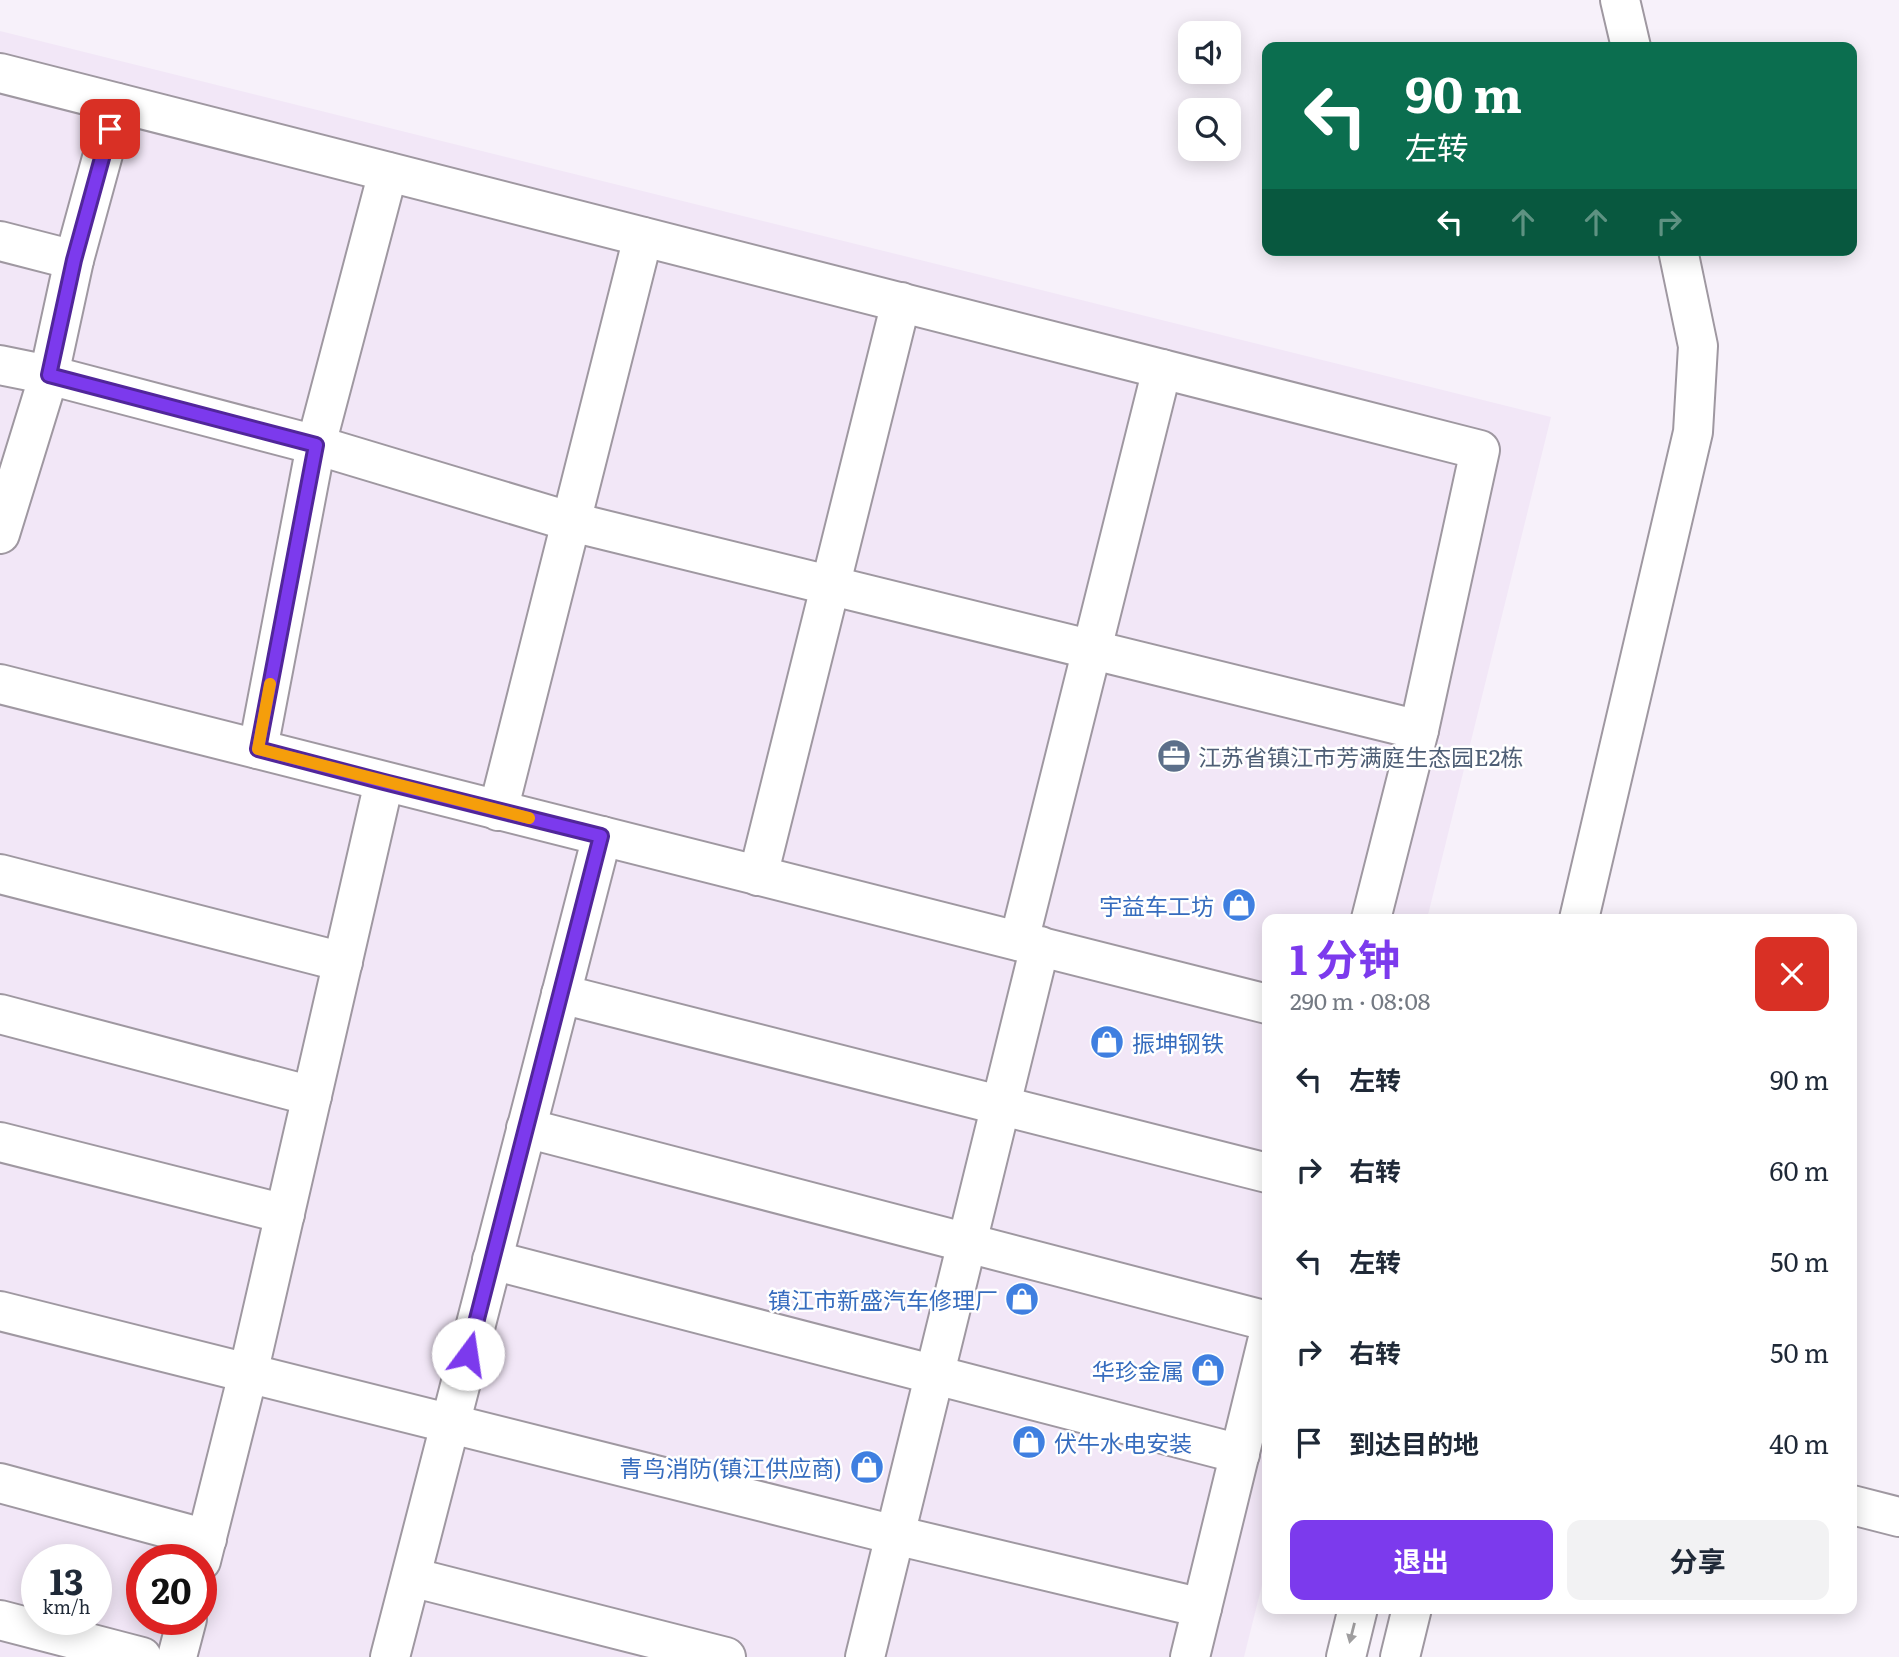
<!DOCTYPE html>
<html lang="zh">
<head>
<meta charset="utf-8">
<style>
	:root { --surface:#fff; --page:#f2f2f3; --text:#1f2937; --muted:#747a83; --accent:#7c3aed }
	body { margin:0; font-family:Literata,"Noto Sans SC",serif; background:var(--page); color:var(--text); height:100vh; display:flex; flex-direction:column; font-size:26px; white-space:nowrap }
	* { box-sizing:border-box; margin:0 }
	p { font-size:23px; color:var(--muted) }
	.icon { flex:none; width:38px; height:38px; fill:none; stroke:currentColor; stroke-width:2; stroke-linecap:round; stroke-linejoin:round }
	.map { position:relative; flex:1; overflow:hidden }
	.panel { position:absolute; left:1262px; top:914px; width:595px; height:700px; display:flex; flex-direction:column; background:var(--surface); border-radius:14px; box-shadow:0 4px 18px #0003 }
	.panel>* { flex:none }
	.banner { position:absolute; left:1262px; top:42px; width:595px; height:214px; border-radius:14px; box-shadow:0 4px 18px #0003; background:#0b6e4f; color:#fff; overflow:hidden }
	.tools { position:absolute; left:1178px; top:21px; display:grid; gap:14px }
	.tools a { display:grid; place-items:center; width:63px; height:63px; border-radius:14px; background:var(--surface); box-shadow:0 4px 18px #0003; font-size:35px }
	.speed { position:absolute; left:21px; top:1544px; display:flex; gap:14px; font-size:35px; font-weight:700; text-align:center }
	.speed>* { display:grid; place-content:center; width:91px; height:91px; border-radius:50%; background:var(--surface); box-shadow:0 4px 18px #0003; line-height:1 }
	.speed small { font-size:18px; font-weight:400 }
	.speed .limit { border:10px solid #d22; background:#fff; color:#111 }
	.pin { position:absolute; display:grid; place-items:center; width:60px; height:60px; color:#fff; margin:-30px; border-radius:14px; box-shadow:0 4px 10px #0006 }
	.me { position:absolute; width:77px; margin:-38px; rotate:14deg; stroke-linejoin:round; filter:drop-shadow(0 0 5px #0008) }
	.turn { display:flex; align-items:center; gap:24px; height:147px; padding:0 28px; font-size:32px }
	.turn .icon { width:91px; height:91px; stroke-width:2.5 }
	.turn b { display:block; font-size:49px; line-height:60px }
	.lanes { display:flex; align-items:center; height:66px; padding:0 28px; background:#0003; justify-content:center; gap:35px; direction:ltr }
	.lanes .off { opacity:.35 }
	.round { display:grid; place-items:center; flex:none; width:74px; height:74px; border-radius:14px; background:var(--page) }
	.summary { display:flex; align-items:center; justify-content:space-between; height:119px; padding:0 28px }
	h1 { font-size:42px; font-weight:700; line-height:52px; color:var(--accent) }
	.button { display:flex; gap:14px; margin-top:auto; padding:14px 28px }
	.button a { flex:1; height:80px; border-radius:14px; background:var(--accent); color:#fff; font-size:28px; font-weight:700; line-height:80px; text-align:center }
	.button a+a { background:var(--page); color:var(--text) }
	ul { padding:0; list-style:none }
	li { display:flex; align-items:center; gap:21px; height:91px; padding:0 28px }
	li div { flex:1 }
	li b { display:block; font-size:26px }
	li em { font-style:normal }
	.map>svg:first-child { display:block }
	.built { fill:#f2e7f7; fill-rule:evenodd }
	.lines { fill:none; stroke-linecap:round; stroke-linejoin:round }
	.minor-casing { stroke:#9f98a1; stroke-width:42 }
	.minor { stroke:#fff; stroke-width:38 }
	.oneway { fill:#9f9e9f }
	.route-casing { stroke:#51269a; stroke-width:18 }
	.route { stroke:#7c3aed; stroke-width:12 }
	.slow { stroke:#f59e0b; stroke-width:12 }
	.labels { text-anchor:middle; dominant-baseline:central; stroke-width:5; stroke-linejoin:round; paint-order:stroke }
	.service-label { font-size:23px; fill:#4e5e75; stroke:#fff; text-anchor:start }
	.shop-label { font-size:23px; fill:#366cbe; stroke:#fff; text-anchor:end }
</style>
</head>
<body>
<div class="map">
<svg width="1899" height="1657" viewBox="0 0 1899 1657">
	<rect width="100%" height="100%" fill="#f7f1fa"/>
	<path class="built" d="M0,31L1551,417L1427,919H1267V1565L1244,1657H0ZM37,1559H96V1619H37ZM142,1559H201V1619H142Z"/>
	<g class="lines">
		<g class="minor-casing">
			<g id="minor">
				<path d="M1620,0L1631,47"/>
				<path d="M0,73L1480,450L1419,730L1371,919"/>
				<path d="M0,241L74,260"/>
				<path d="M0,365L49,375L316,445L572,522L1419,730"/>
				<path d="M0,534L49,375L74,260L117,103"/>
				<path d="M0,684L1267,1004"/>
				<path d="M258,749L316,445L388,172"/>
				<path d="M498,811L643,237"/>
				<path d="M0,874L343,962"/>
				<path d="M758,876L901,302"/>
				<path d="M1579,919L1693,432L1698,346L1678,250"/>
				<path d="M1019,941L1162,369"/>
				<path d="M561,994L1267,1173"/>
				<path d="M0,1014L312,1096"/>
				<path d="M526,1128L1267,1321"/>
				<path d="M0,1142L285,1214"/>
				<path d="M492,1260L1240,1454"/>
				<path d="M0,1311L895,1535L1202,1608"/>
				<path d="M0,1483L207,1539"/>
				<path d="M1852,1505L1899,1517"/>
				<path d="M201,1561L248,1374L384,782"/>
				<path d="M411,1577L726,1657"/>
				<path d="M0,1620L142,1657"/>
				<path d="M177,1657L187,1619"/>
				<path d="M390,1657L602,836"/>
				<path d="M865,1657L1040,946"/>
				<path d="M1190,1657L1267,1342"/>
				<path d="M1346,1657L1358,1608"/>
				<path d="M1400,1657L1412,1608"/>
			</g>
		</g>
		<use href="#minor" class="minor"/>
	</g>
	<defs><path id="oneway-solid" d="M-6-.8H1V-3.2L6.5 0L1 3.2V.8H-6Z" transform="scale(1.75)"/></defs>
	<use class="oneway" href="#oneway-solid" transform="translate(1352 1633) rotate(104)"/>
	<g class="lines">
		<g class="route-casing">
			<path id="route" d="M110,129L74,260L49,375L316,445L258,749L384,782L601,836L468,1354"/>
		</g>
		<use href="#route" class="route"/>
		<path class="slow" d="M270,684L258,749L529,818"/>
	</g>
	<defs>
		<g id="office-disc" transform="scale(1.75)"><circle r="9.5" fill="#5c6f8a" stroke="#fff"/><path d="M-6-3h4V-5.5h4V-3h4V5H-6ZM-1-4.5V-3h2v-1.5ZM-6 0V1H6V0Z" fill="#fff"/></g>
		<g id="shop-disc" transform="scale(1.75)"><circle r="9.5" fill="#3f7fe0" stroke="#fff"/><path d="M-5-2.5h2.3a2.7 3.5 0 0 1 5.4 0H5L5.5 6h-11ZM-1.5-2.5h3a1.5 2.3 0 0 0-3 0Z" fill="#fff"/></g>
	</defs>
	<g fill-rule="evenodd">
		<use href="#office-disc" x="1174" y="756"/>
		<use href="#shop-disc" x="1239" y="905"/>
		<use href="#shop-disc" x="1107" y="1042"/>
		<use href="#shop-disc" x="1022" y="1299"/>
		<use href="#shop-disc" x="1208" y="1370"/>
		<use href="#shop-disc" x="1029" y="1442"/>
		<use href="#shop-disc" x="867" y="1467"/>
	</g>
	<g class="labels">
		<g class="service-label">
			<text x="1198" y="756">江苏省镇江市芳满庭生态园E2栋</text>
		</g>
		<g class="shop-label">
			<text x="1214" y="905">宇益车工坊</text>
			<text x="1132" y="1042" text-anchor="start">振坤钢铁</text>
			<text x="998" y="1299">镇江市新盛汽车修理厂</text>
			<text x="1184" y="1370">华珍金属</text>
			<text x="1054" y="1442" text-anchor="start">伏牛水电安装</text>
			<text x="842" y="1467">青鸟消防(镇江供应商)</text>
		</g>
	</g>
</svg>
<div class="tools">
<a><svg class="icon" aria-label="sound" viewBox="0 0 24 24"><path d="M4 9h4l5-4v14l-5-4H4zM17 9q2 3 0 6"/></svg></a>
<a><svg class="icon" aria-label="search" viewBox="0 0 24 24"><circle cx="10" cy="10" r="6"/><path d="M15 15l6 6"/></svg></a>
</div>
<div class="speed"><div>13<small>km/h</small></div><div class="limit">20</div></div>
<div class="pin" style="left:110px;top:129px;background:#d93025"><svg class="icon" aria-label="arrive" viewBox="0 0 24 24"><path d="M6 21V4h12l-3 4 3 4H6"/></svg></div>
<svg class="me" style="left:468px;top:1354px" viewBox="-20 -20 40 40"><circle r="19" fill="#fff"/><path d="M0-13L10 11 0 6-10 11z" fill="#7c3aed"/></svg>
<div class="banner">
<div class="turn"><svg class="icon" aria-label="left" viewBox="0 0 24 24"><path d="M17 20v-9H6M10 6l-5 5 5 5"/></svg><div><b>90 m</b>左转</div></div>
<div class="lanes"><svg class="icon" aria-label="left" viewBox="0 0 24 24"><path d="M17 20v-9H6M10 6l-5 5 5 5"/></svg><svg class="icon off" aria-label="ahead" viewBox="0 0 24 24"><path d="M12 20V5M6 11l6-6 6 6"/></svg><svg class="icon off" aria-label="ahead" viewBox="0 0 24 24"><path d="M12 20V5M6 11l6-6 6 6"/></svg><svg class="icon off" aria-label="right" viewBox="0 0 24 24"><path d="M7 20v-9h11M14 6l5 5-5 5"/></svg></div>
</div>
<section class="panel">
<div class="summary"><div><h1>1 分钟</h1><p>290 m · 08:08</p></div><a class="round" style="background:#d93025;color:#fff"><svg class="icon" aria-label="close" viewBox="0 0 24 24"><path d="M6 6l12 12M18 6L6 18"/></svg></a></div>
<ul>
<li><svg class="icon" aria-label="left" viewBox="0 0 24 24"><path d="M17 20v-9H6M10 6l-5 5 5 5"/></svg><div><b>左转</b></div><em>90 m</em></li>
<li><svg class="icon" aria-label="right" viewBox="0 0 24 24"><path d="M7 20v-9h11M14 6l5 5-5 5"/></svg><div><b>右转</b></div><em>60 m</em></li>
<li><svg class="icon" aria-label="left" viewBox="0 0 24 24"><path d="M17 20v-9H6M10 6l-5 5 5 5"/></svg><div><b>左转</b></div><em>50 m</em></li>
<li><svg class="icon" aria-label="right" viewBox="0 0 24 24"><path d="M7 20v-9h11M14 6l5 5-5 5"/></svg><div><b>右转</b></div><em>50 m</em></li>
<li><svg class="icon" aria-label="arrive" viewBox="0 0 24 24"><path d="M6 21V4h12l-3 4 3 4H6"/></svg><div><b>到达目的地</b></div><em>40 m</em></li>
</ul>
<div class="button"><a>退出</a><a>分享</a></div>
</section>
</div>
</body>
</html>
